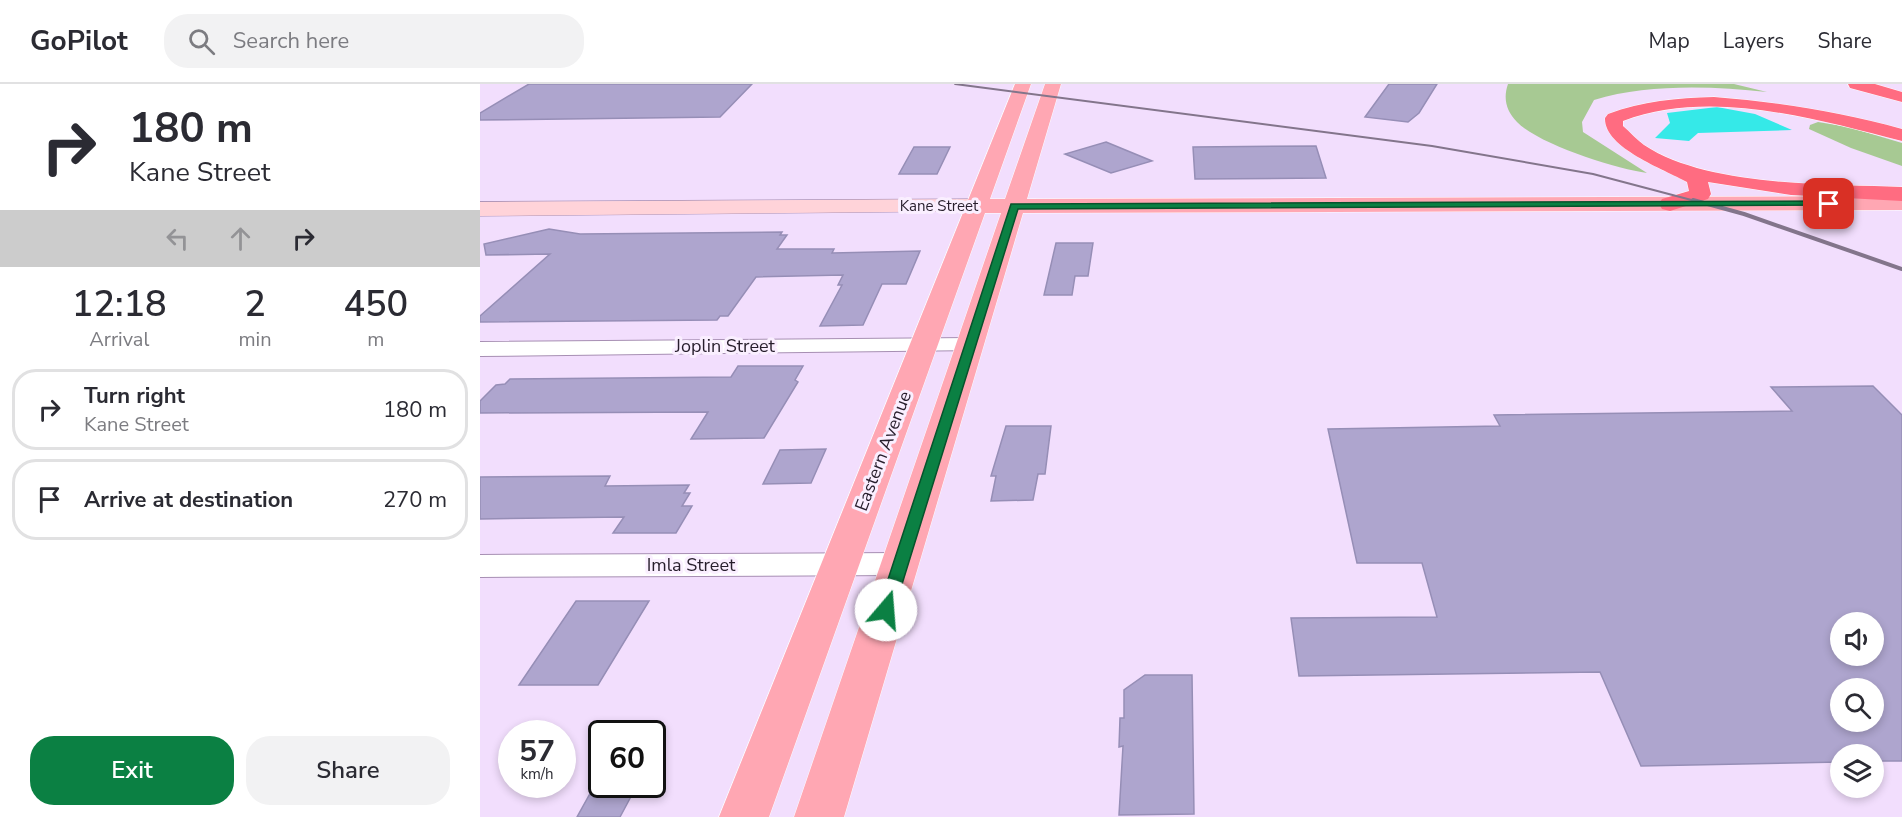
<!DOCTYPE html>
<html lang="en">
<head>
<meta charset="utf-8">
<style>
	:root { --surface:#fff; --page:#f2f2f3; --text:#2b2b33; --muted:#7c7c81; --line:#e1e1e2; --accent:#0b8043 }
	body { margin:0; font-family:"Nunito Sans",sans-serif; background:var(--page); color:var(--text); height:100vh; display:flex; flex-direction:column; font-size:22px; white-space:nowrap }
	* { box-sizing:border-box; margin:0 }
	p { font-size:20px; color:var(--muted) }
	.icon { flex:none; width:33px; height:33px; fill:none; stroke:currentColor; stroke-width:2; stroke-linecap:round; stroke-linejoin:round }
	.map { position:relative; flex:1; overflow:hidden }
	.sheet { display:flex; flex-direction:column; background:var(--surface); width:480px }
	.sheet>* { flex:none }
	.guide { background:#fff; color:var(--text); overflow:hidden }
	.tools { position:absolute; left:1350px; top:528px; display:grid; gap:12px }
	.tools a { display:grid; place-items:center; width:54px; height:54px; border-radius:50%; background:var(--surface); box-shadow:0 3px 9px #0003; font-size:30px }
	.speed { position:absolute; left:18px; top:636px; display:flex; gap:12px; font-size:30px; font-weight:700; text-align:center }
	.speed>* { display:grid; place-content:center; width:78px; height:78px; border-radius:50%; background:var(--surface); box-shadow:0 3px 9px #0003; line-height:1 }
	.speed small { font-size:15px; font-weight:400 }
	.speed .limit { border:3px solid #111; border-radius:9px; background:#fff; color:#111 }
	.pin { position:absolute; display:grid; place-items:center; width:51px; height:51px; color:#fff; margin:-26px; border-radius:12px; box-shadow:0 3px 9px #0006 }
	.me { position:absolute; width:66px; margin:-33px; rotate:18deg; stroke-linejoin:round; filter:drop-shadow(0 0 4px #0008) }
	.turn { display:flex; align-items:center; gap:21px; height:126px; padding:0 30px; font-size:27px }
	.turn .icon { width:78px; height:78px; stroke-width:2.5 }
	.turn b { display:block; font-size:42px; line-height:51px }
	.lanes { display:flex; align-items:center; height:57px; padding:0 30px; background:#0003; justify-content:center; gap:30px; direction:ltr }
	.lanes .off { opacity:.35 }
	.eta { display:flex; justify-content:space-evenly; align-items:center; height:102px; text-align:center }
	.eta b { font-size:36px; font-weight:600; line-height:42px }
	.button { display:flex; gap:12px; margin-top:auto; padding:12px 30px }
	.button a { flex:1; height:69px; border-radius:24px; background:var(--accent); color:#fff; font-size:24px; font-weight:600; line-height:69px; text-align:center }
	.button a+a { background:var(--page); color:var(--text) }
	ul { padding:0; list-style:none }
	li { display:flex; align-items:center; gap:18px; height:81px; margin:0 12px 9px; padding:0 18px; border:3px solid var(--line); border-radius:24px }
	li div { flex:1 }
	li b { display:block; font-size:22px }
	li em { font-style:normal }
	header { display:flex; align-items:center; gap:36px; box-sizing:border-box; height:84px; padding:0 30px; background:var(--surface); border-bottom:2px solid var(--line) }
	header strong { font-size:28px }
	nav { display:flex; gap:33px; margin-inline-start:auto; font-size:21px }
	.search { width:420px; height:54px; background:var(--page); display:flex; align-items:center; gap:15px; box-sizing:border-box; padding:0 21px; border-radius:24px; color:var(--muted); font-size:22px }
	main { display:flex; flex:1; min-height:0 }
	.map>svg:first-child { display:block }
	.green { fill:#a7c993 }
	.water { fill:#35e9e8 }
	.building { fill:#aea5ce; stroke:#968eb6; stroke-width:1.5; fill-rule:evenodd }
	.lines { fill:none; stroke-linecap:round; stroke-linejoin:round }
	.street-casing { stroke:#a78fb3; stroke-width:2 }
	.secondary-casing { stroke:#a78fb3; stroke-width:1 }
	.primary-casing { stroke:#fff; stroke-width:1 }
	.highway-casing { stroke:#fff; stroke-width:1 }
	.street { fill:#fff; fill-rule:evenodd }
	.secondary { fill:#ffd3d9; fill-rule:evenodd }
	.primary { fill:#ffa7b3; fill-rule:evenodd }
	.highway { fill:#ff6c81; fill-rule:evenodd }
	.rail-far1 { stroke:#83758b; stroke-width:2 }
	.rail { stroke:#83758b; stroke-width:4 }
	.route { fill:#0b8043; stroke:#07532c; stroke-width:1.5 }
	.labels { text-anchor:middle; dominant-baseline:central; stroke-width:6; stroke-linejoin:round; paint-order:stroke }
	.far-street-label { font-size:15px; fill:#271e2c; stroke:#faefff }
	.street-label { font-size:18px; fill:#271e2c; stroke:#faefff }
</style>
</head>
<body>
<header>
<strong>GoPilot</strong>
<div class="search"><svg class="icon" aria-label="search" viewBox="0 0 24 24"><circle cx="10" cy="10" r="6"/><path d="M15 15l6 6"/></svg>Search here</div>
<nav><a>Map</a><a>Layers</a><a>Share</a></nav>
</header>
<main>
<section class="sheet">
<div class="guide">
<div class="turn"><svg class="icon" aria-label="right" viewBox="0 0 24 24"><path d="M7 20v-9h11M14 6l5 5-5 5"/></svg><div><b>180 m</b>Kane Street</div></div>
<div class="lanes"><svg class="icon off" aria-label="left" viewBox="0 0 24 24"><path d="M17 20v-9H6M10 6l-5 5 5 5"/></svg><svg class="icon off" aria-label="ahead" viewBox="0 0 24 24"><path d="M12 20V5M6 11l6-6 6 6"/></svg><svg class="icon" aria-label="right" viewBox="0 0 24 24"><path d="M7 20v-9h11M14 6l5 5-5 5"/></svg></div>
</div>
<div class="eta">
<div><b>12:18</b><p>Arrival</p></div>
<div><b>2</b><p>min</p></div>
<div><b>450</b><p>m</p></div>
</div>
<ul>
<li><svg class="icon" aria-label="right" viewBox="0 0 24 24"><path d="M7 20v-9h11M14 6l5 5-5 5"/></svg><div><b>Turn right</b><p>Kane Street</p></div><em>180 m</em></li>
<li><svg class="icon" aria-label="arrive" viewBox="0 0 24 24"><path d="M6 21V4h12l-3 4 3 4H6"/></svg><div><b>Arrive at destination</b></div><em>270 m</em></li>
</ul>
<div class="button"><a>Exit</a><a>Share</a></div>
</section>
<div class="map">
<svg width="1422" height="733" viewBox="0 0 1422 733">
	<rect width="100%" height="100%" fill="#f2defd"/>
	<g class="green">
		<path d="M1028,0H1254L1287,8C1230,2 1167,0 1114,16L1102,38L1103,48L1167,89C1136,85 1058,60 1037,38C1026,27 1023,14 1028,0Z"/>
		<path d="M1338,38L1368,43L1422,59V82L1371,64L1329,45L1330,41Z"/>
	</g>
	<path class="water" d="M1237,23L1275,30L1312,46L1218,49L1209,57L1175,54L1190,39L1187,29Z"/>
	<g class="building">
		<path d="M49,0H272L240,33L0,36V29Z"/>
		<path d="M909,0H957L939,29L928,38L885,33Z"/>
		<path d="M626,58L672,77L631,89L585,70Z"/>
		<path d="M836,62L846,94L715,95L713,63Z"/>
		<path d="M434,63H470L457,90H419Z"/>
		<path d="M69,145L100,150L302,148L300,151H307L297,165H354L352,169L440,167L426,200H402L383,241L340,242L362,201H358L363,191L276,193L248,232H240L237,236L0,238V232L70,170L6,171L4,160Z"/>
		<path d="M576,159H613L608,192H595L592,211H564Z"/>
		<path d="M258,282H323L315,296L318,298L284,354L211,355L228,328L0,329V317L16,301L25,300L30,295L251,293Z"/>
		<path d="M1393,302L1422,331V677H1394V670H1360V678L1161,682L1120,588L819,592L811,534L957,533L942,479H877L848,345L1020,342L1014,331L1312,327L1291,303ZM1360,538H1394V572H1360ZM1360,604H1394V638H1360Z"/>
		<path d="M526,342H571L565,390H558L553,416L511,417L516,392H511Z"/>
		<path d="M346,365L331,399L283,400L300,366Z"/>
		<path d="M130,392L125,402L209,401L204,409H210L202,422H212L196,449H133L144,433L0,435V393Z"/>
		<path d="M96,517H169L118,601H39Z"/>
		<path d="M665,591H712L714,730L639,731L643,662L639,663L640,634H644V606Z"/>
		<path d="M155,705L140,733H97L112,706Z"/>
	</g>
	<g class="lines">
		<g class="street-casing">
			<g id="street">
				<path d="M490,254L499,256L502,261L499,266L0,272V258Z"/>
				<path d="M421,469L433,472L437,480L433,488L421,491L0,493V471Z"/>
			</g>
		</g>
		<g class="secondary-casing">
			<path id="secondary" d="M497,115L505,117L508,122L505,127L0,132V118Z"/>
		</g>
		<g class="primary-casing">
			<path id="primary" d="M535,0H551L510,115H525L565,0H581L547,115L1422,112V126L543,129L364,733H314L521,129H505L289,733H239Z"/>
		</g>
		<g class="highway-casing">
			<g id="highway">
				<path d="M1368,0H1395L1422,8V18L1370,4Z"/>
				<path d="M1234,13C1298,18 1360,28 1422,45V57C1335,35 1231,4 1143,37V42C1150,48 1157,56 1164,61C1227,103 1348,100 1422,103V117L1311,111L1228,98L1231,110L1228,115L1190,127L1182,125L1179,120L1182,115L1209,107L1207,98C1184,85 1124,64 1125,34L1128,30C1163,17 1196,14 1234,13Z"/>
			</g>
		</g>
		<use href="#street" class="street"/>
		<use href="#secondary" class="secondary"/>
		<use href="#primary" class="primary"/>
		<use href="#highway" class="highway"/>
		<path class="rail-far1" d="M475,0L952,62L1113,90L1219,118"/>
		<path class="rail" d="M1213,116L1264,130L1422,185"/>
	</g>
	<path class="route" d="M1349,117L1353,118V121L538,125L414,526L406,532L398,526L531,120Z"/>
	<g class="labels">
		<g class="far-street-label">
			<text x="459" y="122">Kane Street</text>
		</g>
		<g class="street-label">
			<text x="245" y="262">Joplin Street</text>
			<text transform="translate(403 367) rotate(-69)">Eastern Avenue</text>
			<text x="211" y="481">Imla Street</text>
		</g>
	</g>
</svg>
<div class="tools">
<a><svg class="icon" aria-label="sound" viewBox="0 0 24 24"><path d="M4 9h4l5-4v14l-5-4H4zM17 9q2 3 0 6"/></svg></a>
<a><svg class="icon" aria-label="search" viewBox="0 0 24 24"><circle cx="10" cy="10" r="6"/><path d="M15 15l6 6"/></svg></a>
<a><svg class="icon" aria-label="layers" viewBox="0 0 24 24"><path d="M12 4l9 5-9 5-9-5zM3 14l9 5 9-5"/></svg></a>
</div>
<div class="speed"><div>57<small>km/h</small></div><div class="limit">60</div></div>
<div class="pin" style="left:1349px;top:120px;background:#d93025"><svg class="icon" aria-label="arrive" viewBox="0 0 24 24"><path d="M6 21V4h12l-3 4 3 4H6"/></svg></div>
<svg class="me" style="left:406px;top:526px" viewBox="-20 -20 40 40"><circle r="19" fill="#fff"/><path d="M0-13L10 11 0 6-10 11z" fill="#0b8043"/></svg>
</div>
</main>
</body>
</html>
